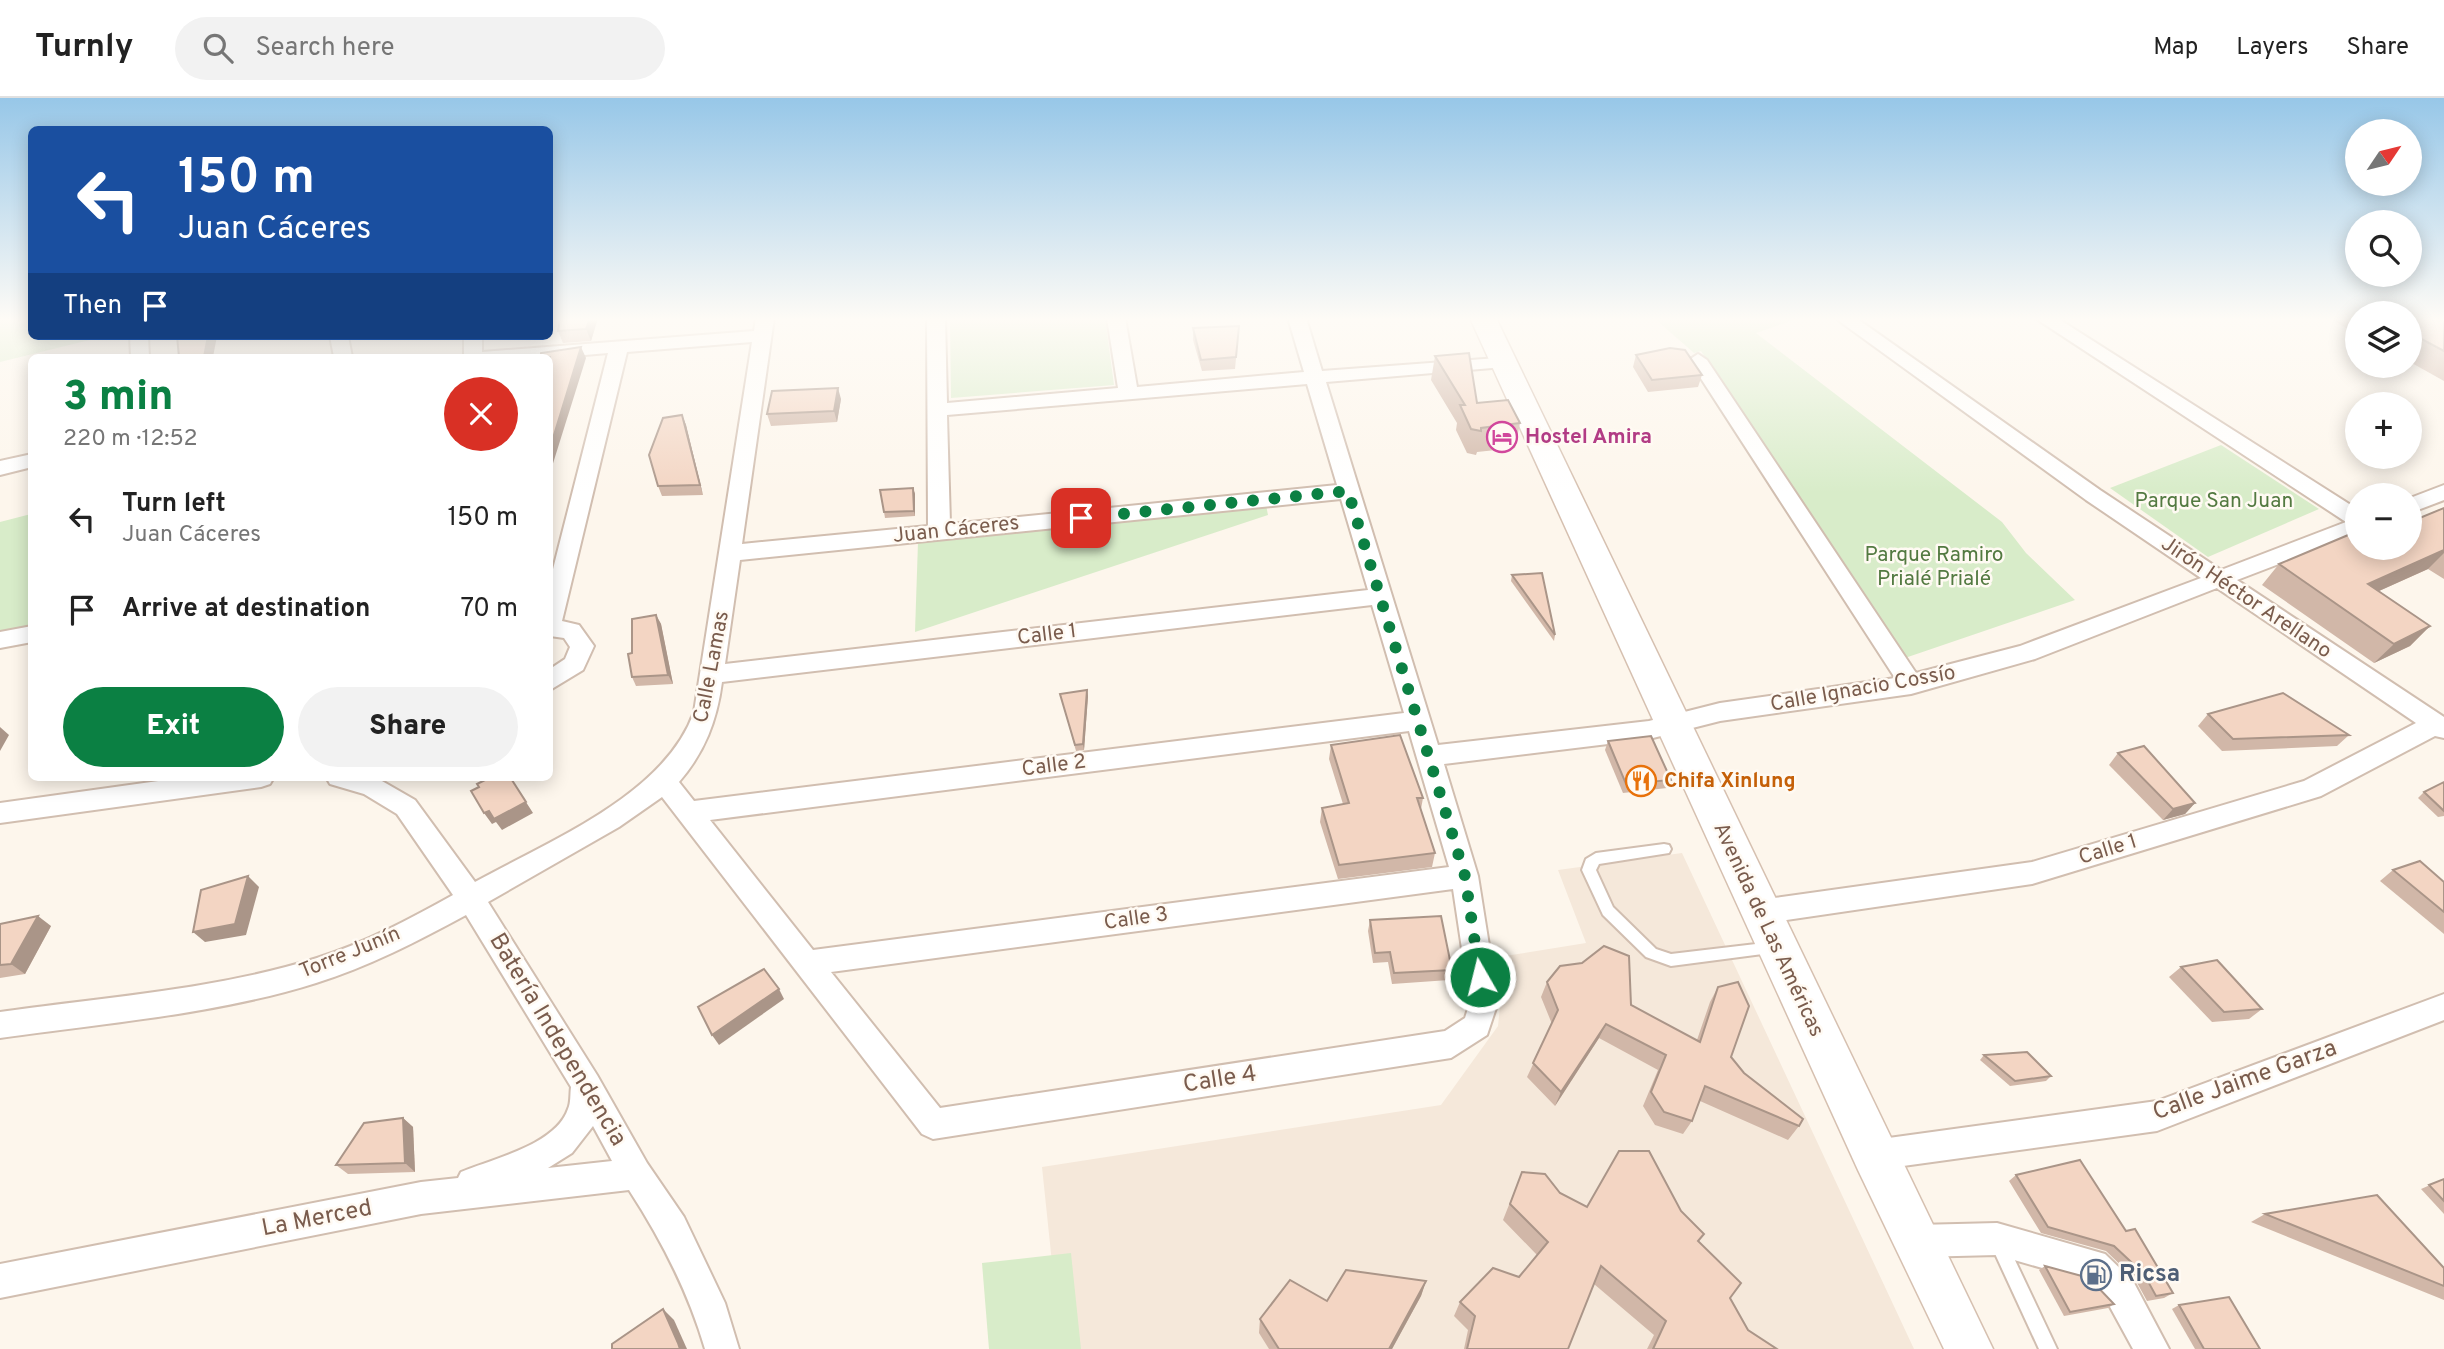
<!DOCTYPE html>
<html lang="en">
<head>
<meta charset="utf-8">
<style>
	:root { --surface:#fff; --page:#f2f2f2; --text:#222; --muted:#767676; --line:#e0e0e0; --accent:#0b8043 }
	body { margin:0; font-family:Overpass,sans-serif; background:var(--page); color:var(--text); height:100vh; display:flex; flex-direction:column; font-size:26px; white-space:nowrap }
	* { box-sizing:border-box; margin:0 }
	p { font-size:23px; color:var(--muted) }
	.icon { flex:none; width:38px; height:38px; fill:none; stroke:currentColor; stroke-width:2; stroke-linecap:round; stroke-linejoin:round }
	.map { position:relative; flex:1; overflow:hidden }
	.panel { position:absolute; left:28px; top:256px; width:525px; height:427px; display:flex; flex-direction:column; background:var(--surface); border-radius:10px; box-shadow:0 4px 18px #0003 }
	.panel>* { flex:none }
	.hud { position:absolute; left:28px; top:28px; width:525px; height:214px; border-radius:10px; box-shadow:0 4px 18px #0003; background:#1a4fa0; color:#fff; overflow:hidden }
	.needle { width:46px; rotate:55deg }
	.controls { position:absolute; left:2345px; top:21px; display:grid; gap:14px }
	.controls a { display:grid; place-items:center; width:77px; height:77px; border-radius:50%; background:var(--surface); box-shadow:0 4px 18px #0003; font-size:35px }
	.pin { position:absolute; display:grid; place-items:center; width:60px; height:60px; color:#fff; margin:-30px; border-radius:14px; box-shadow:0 4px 10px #0006 }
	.me { position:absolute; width:77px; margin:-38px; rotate:352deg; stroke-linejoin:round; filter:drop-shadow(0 0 5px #0008) }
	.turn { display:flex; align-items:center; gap:24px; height:147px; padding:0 35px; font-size:32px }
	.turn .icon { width:91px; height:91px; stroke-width:2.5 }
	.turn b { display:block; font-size:49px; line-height:60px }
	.then { display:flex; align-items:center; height:66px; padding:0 35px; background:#0003; gap:14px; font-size:26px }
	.round { display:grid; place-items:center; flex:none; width:74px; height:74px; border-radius:37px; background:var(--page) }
	.overview { display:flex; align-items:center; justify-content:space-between; height:119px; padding:0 35px }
	h1 { font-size:42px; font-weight:800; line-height:52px; color:var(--accent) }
	.primary-button { display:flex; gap:14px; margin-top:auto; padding:14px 35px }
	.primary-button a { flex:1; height:80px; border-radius:42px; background:var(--accent); color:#fff; font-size:28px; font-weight:800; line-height:80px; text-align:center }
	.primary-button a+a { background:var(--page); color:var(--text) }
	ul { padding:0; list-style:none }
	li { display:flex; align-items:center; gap:21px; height:91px; padding:0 35px }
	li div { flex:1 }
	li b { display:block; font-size:26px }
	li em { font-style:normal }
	header { display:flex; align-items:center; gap:42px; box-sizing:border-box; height:98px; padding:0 35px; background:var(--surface); border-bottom:2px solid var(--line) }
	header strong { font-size:33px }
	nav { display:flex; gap:38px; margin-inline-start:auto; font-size:24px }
	.search { width:490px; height:63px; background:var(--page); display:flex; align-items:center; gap:18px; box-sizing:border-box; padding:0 24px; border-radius:38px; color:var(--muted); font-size:26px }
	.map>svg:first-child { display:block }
	.residential { fill:#f5e8da }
	.green { fill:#d8ecc9 }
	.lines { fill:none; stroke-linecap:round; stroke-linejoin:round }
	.lane-casing { stroke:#d1beb0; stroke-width:4 }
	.street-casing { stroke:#d1beb0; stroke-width:4 }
	.secondary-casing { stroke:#d6c0b0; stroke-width:3 }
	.lane { fill:#fff; fill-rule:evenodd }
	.street { fill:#fff; fill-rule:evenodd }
	.secondary { fill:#fff; fill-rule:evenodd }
	.wall { fill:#d1b7a8 }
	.shaded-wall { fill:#aa9588 }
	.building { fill:#f3d5c3; stroke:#aa9588; stroke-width:2 }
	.route { stroke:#0b8043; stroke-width:12; stroke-dasharray:0 21.6 }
	.labels { text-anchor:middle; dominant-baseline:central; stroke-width:5; stroke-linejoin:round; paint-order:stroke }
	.hotel-label { font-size:21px; font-weight:bold; fill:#b23c85; stroke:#fffaf3; text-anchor:start }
	.park-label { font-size:21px; fill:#537a41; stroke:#fffaf3 }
	.street-label { font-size:21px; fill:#7a5c4d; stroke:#fffaf3 }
	.food-label { font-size:21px; font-weight:bold; fill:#c56008; stroke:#fffaf3; text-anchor:start }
	.near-street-label { font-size:24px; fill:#7a5c4d; stroke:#fffaf3 }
	.near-service-label { font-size:24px; font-weight:bold; fill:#4e5e75; stroke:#fffaf3; text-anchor:start }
</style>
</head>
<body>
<header>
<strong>Turnly</strong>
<div class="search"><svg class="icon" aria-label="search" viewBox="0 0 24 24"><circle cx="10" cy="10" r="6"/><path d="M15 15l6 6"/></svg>Search here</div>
<nav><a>Map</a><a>Layers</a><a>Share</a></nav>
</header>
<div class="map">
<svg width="2444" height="1251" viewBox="0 0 2444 1251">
	<rect width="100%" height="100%" fill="#fdf6ec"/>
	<path class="residential" d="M1682,755L1914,1251H1061L1042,1069L1441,1007L1498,928L1505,858L1586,845L1558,772Z"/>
	<g class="green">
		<path d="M0,220H31L32,238H106L0,264Z"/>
		<path d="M950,220H1105L1114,287L951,300Z"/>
		<path d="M1654,220H1799L1756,235L2002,424L2026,455L2075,502L1902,561L1701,253L1694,255Z"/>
		<path d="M2221,347L2319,411L2208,459L2110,390Z"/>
		<path d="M1266,407L1268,417L915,534L918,444Z"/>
		<path d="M31,416V529L0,534V424Z"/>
		<path d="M1071,1155L1081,1251H989L982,1165Z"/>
	</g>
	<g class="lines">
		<g class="lane-casing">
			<g id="lane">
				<path d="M1664,746L1669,747L1671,751L1669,755L1599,766L1596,772L1613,809L1656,851L1671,856L1773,844L1778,846L1780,850L1778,854L1671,868L1646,859L1603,817L1582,772L1586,761L1596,755Z"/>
				<path d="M1999,1139L2005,1141L2057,1251H2039L1991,1147L1993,1141Z"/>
			</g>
		</g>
		<g class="street-casing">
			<g id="street">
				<path d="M756,220H774L742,446L928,428L927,220H945L947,305L1118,290L1107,220H1125L1137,289L1304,274L1288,220H1306L1322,273L1511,259L1513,263L1511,267L1504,269L1326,284L1438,647L1649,623L1720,605L1895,580L1689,262L1698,256L1707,262L1916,575L2020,548L2201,480L2086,402L1835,220H1856L2100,392L2221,472L2346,424L2035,220H2057L2357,411V436L2237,482L2444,619V640L2435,638L2321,698L2032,786L1760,826L1750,822L1746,814L1750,806L1760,802L2032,764L2304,683L2416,625L2217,490L2035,561L1911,596L1720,623L1649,641L1444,666L1478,778L1498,904L1487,937L1451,960L933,1041L922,1036L662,699L619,729L488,804L597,977L647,1065L684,1119L725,1205L739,1251H705C688,1193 662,1143 629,1092L421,1116L0,1200V1166L421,1084L458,1080L461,1074C492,1061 556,1047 568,1011C571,1005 570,996 571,989L466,817C418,843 368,869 316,885C214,917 105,925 0,940V914C105,899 215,892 317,860C365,845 410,821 453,797L397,716L364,696L330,686L326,679H375L415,702L475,784C549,743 665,697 694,614L752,244L627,254L562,523L579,527L594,548L583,572L550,592V571L565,561L570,549L564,540L550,538V483L608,255L550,260L464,259V238H482V254L754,233ZM1307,286L1337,387L950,426L947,317ZM1341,401L1368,492L725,566L740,462ZM1372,507L1404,615L694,703L679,684C705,654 717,622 722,584ZM1409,633L1449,769L813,852L710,722ZM1453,791L1470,904L1465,920L1445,933L940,1010L831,874ZM593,1028L612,1063L548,1070L572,1055Z"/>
				<path d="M130,238H148L149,259H131Z"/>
				<path d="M330,238H348L352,259H334Z"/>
				<path d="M32,356V369L0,377V363Z"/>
				<path d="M2444,387V402L2410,415V400Z"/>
				<path d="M32,528V544L0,550V534Z"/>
				<path d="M187,679H274L270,686L261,689L0,725V705Z"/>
				<path d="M2444,896V922L2157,1033L1874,1072L1863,1068L1858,1057L1863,1046L1874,1042L2157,1003Z"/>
				<path d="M1997,1125L2105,1156L2133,1183L2169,1251H2133L2109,1207L2084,1182L1997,1157L1917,1159L1906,1154L1901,1143L1906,1132L1917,1127Z"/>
			</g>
		</g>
		<g class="secondary-casing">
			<path id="secondary" d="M1470,220H1496L1993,1251H1944L1858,1072Z"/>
		</g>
		<use href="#lane" class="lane"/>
		<use href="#street" class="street"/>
		<use href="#secondary" class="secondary"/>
	</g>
	<g class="wall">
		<path d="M598,220L591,243L563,245L558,233Z"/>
		<path d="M2329,220H2357V236Z"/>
		<path d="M2410,220H2444V283L2410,264Z"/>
		<path d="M1193,230L1238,240L1235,271L1202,273L1193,242Z"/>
		<path d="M1636,257L1702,277L1698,289L1648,294L1633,269Z"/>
		<path d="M1435,258L1477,305L1520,325L1515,350L1477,354L1476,357L1467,355L1456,332L1457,325L1431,282Z"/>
		<path d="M841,301L837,324L771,328L767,316Z"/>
		<path d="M682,317L686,327L703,397L662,398L658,388Z"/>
		<path d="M913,390L915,396V418L885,420L884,414Z"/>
		<path d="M2444,410V481L2428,471L2379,493L2430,528L2410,548L2374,565L2262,487L2279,466L2357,450Z"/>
		<path d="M1512,477L1555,537L1554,543L1511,483Z"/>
		<path d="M656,517L661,526L673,586L636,588L632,579V555Z"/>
		<path d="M1087,592L1088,598L1084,652L1076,653L1060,596Z"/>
		<path d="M2208,616L2349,637L2337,648L2222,653L2198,628Z"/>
		<path d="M1608,643L1671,682L1667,690L1623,695L1605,652Z"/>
		<path d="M1331,647L1423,700L1421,711L1435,755L1432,769L1338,781L1320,724L1322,710L1343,706L1329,661Z"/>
		<path d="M2118,655L2195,705L2185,716L2163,722L2109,667Z"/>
		<path d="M2444,684V718L2438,719L2418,700L2424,694Z"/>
		<path d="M2393,772L2444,784V836L2380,783Z"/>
		<path d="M1370,822L1452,872L1449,882L1392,886L1388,864L1373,865L1368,833Z"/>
		<path d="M0,826L51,828L25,876L0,880Z"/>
		<path d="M2181,869L2262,911L2249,921L2212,924L2169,879Z"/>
		<path d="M1547,884L1631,907L1697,942L1710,904L1718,889L1731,959L1744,975L1799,1028L1788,1042L1700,1003L1692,1023L1683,1036L1655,1027L1643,1008L1658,972L1599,940L1555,1008L1527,979L1552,926L1541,899Z"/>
		<path d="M1984,957L2051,978L2046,983L2010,988L1980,962Z"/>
		<path d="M403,1020L413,1029L415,1074L348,1076L336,1067Z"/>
		<path d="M1522,1074L1587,1109L1681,1113L1748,1232L1777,1251H1647L1654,1237L1594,1186L1568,1251H1464L1468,1232L1454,1218L1460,1204L1519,1179L1537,1157L1503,1122Z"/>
		<path d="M2016,1077L2126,1133L2173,1195L2164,1200L2147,1203L2135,1181L2106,1153L2041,1135L2009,1083Z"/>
		<path d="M2444,1081V1116L2421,1091Z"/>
		<path d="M2265,1116L2444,1170V1202L2251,1124Z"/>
		<path d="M2045,1168L2114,1206L2108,1210L2064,1218L2039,1172Z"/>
		<path d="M1426,1183L1421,1198L1392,1251H1269L1259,1235L1260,1221L1327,1203Z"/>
		<path d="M2179,1207L2260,1251H2195L2172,1211Z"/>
	</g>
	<g class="shaded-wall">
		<path d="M590,220H598L591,243L586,231Z"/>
		<path d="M208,238H217L213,259H204Z"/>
		<path d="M581,249L586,260L550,375V350Z"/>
		<path d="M838,290L841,301L837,324L834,313Z"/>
		<path d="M682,317L686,327L703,397L700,387Z"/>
		<path d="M913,390L915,396V418L914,413Z"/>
		<path d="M2444,452V455L2428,471L2350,506L2368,486Z"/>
		<path d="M656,517L661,526L673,586L668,577Z"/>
		<path d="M2430,528L2410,548L2374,565L2394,546Z"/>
		<path d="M1087,592L1088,598L1084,652L1083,646Z"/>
		<path d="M0,629L9,637L0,653Z"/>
		<path d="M510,679L533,715L502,732L496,724L492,726L484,715L489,713Z"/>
		<path d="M2195,705L2185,716L2163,722L2173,711Z"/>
		<path d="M248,778L259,789L246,837L205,844L193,834Z"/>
		<path d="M38,818L51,828L25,876L11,866Z"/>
		<path d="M779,891L784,901L719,947L712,937Z"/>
		<path d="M1606,926L1599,940L1555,1008L1561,994Z"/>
		<path d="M403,1020L413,1029L415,1074L405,1065Z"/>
		<path d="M1426,1183L1421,1198L1392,1251H1389Z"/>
		<path d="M663,1211L674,1222L687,1251H680Z"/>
	</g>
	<g class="building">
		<path d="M560,220H590L586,231L558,233Z"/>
		<path d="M2410,220H2444V253L2410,235Z"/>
		<path d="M1239,228L1236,259L1201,262L1193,230Z"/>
		<path d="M177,238H208L204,259H179Z"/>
		<path d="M581,249L550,350V259H541V255Z"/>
		<path d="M1670,250L1685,252L1702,277L1652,282L1636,257Z"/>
		<path d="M1469,255L1477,305L1508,302L1520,325L1481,330V333L1471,331L1460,307H1465L1435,258Z"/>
		<path d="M838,290L834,313L767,316L772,293Z"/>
		<path d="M682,317L700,387L658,388L649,357L663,320Z"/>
		<path d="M913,390L914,413L884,414L880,392Z"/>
		<path d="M2444,410V452L2368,486L2430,528L2394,546L2279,466L2353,435L2357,438V450H2410V424Z"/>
		<path d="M1542,475L1555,537L1512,477Z"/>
		<path d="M656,517L668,577L632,579L628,556L632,555V521Z"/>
		<path d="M1087,592L1083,646L1075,647L1060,596Z"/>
		<path d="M2283,595L2349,637L2233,641L2208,616Z"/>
		<path d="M1400,637L1423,700H1417L1435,755L1339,767L1322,710L1349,705L1331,647Z"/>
		<path d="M1651,638L1671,682L1626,686L1608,643Z"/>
		<path d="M2144,648L2195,705L2173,711L2118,655Z"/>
		<path d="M491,679H510L526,704L494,721L489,713L484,715L471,693L479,689L477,686Z"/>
		<path d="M2444,684V713L2424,694Z"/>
		<path d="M2420,763L2444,784V814L2393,772Z"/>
		<path d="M248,778L235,826L193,834L201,792Z"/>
		<path d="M38,818L11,866L0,867V826Z"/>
		<path d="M1441,818L1452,872L1394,875L1390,854L1375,855L1370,822Z"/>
		<path d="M1604,848L1629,858L1631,907L1700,944L1718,889L1738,884L1749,908L1731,959L1744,975L1803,1021L1799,1028L1705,988L1692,1023L1664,1014L1651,994L1666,957L1606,926L1561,994L1533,965L1558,912L1547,884L1560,868L1582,865Z"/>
		<path d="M2217,862L2262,911L2224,914L2181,869Z"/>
		<path d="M764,871L779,891L712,937L698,909Z"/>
		<path d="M2027,954L2051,978L2015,983L1984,957Z"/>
		<path d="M403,1020L405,1065L336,1067L364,1025Z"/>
		<path d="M1619,1053H1649L1681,1113L1704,1136L1698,1143L1741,1185L1730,1200L1748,1232L1777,1251H1653L1666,1223L1601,1168L1568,1251H1467L1475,1218L1460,1204L1493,1170L1519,1179L1548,1144L1510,1106L1522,1074L1545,1076L1560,1095L1587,1109Z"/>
		<path d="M2080,1062L2126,1133L2135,1131L2173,1195L2156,1198L2144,1176L2114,1148L2048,1129L2016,1077Z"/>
		<path d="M2444,1081V1103L2429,1087Z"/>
		<path d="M2377,1097L2444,1170V1188L2265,1116Z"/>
		<path d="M2045,1168L2089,1180L2114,1206L2070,1214Z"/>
		<path d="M1346,1172L1426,1183L1389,1251H1279L1260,1221L1290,1182L1327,1203Z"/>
		<path d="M2229,1199L2260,1251H2204L2179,1207Z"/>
		<path d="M663,1211L678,1245L680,1251H612V1246Z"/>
	</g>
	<linearGradient id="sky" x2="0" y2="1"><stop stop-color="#97c7e8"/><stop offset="0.56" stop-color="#fefbf6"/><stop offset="1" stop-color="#fefbf6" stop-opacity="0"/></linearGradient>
	<rect width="2444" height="395" fill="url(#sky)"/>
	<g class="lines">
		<path class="route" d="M1081,420L1348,393L1465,778L1480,879"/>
	</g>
	<defs>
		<g id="hotel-ring" transform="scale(1.575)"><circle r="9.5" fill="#fffaf3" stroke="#d1479c" stroke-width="1.5"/><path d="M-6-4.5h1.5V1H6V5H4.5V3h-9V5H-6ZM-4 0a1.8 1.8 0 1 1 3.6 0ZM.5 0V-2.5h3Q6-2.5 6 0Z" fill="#d1479c"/></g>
		<g id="restaurant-ring" transform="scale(1.575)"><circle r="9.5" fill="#fffaf3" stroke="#e8710a" stroke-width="1.5"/><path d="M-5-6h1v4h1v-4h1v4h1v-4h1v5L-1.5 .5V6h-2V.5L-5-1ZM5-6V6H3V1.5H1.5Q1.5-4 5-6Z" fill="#e8710a"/></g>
		<g id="fuel-ring" transform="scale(1.575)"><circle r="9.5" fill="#fffaf3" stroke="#5c6f8a" stroke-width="1.5"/><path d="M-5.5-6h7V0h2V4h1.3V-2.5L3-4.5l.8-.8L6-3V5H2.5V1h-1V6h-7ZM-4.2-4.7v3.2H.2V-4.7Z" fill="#5c6f8a"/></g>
	</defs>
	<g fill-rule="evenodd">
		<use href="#hotel-ring" x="1502" y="339"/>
		<use href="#restaurant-ring" x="1641" y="683"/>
		<use href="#fuel-ring" x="2096" y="1177"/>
	</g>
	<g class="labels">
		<g class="hotel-label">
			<text x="1525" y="339">Hostel Amira</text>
		</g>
		<g class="park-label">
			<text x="2214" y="403">Parque San Juan</text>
			<text x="1934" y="457">Parque Ramiro<tspan x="1934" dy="24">Prialé Prialé</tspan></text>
		</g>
		<g class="street-label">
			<text transform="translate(956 432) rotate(-6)">Juan Cáceres</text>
			<text transform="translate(2246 500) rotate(34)">Jirón Héctor Arellano</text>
			<text transform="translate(1047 537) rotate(-7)">Calle 1</text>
			<text transform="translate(712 569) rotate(-79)">Calle Lamas</text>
			<text transform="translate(1863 591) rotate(-10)">Calle Ignacio Cossío</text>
			<text transform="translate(1054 668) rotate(-7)">Calle 2</text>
			<text transform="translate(2108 752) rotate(-17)">Calle 1</text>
			<text transform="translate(1136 821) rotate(-8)">Calle 3</text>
			<text transform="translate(1768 832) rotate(65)">Avenida de Las Américas</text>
			<text transform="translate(350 855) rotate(-22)">Torre Junín</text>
		</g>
		<g class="food-label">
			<text x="1664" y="683">Chifa Xinlung</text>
		</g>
		<g class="near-street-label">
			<text transform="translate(557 942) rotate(59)">Batería Independencia</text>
			<text transform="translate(1220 982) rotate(-9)">Calle 4</text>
			<text transform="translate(2245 983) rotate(-20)">Calle Jaime Garza</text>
			<text transform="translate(317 1121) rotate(-11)">La Merced</text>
		</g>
		<g class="near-service-label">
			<text x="2119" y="1177">Ricsa</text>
		</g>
	</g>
</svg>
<div class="controls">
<a><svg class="needle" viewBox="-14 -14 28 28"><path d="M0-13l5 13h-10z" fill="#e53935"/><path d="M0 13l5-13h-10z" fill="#767676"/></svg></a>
<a><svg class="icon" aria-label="search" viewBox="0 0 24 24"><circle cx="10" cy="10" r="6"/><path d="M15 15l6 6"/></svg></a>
<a><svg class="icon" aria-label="layers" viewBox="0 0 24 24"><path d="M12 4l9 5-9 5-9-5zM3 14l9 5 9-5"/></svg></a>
<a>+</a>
<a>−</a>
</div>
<div class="pin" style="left:1081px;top:420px;background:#d93025"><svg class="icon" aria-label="arrive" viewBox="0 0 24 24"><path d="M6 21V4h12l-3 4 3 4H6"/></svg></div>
<svg class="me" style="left:1480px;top:879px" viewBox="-20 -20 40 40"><circle r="17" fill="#0b8043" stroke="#fff" stroke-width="3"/><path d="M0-11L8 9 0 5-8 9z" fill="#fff"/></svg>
<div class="hud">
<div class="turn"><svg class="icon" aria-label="left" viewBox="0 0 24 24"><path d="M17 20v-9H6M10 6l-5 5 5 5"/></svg><div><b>150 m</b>Juan Cáceres</div></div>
<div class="then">Then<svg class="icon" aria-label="arrive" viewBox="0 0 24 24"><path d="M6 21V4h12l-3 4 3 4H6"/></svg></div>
</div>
<section class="panel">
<div class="overview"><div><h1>3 min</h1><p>220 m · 12:52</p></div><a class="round" style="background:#d93025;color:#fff"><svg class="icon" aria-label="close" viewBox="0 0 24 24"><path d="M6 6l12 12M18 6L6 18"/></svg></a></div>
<ul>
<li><svg class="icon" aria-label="left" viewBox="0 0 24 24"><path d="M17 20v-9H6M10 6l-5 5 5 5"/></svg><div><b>Turn left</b><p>Juan Cáceres</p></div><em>150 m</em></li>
<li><svg class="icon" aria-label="arrive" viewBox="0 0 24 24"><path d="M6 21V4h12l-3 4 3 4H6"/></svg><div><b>Arrive at destination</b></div><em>70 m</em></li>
</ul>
<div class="primary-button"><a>Exit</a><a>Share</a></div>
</section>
</div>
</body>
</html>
